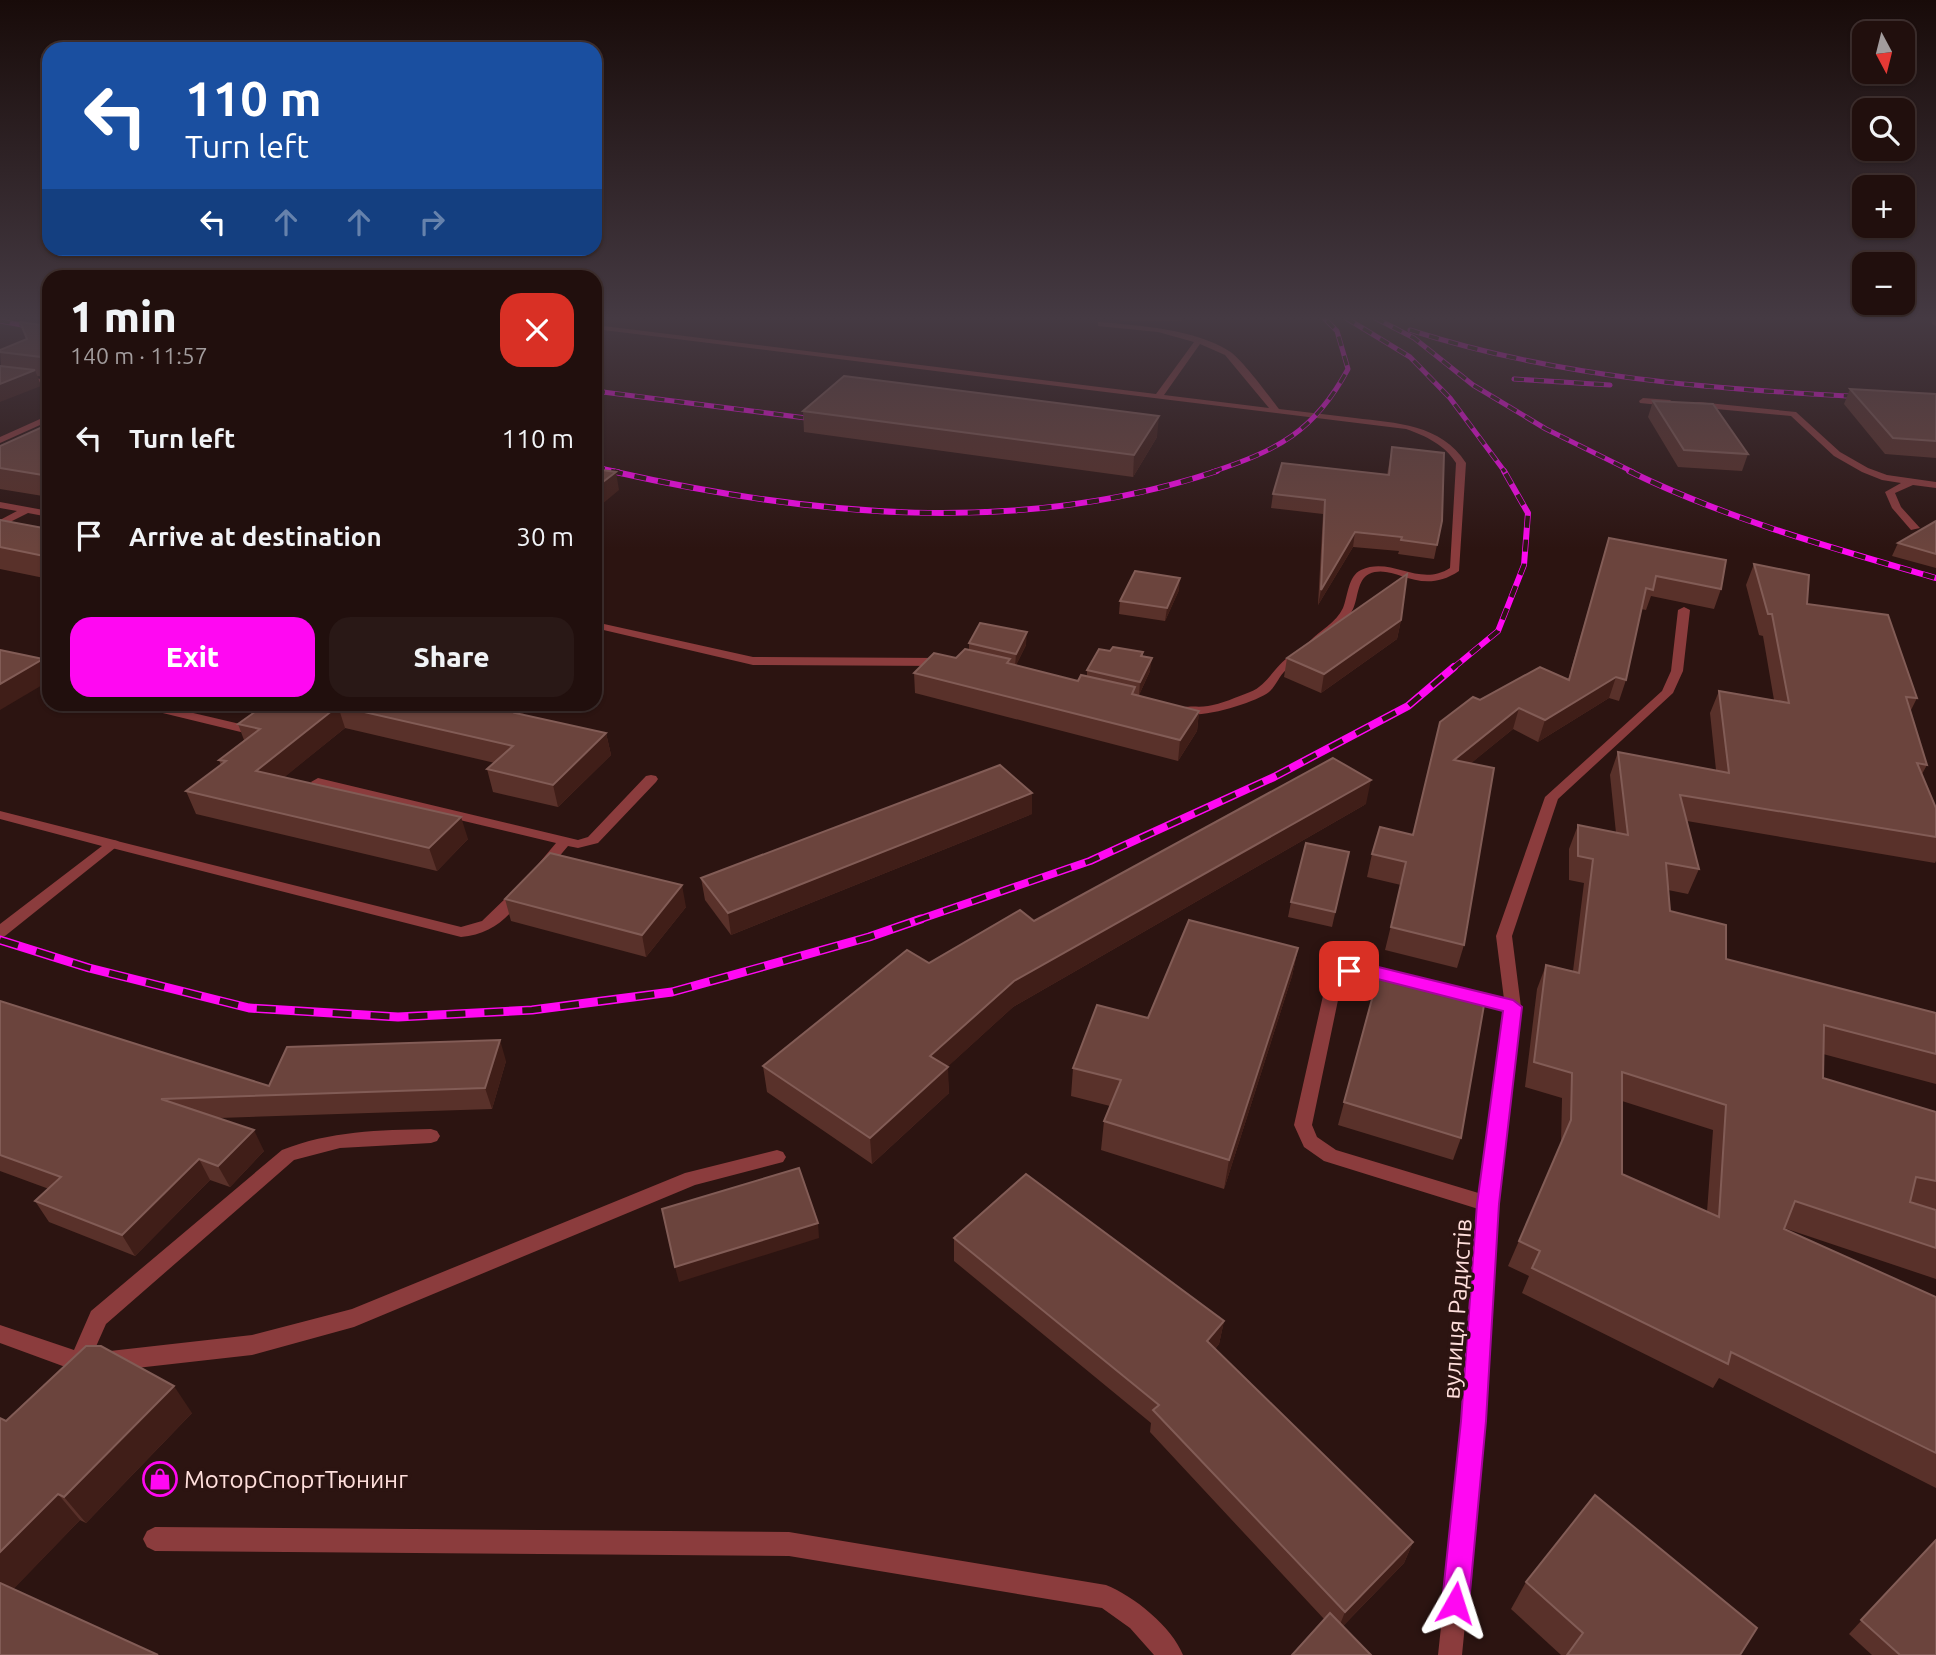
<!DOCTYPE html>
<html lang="en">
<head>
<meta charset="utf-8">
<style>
	:root { --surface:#210f0d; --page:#291816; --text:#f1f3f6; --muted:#a29c9d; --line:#3e2f2e; --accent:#ff08f2 }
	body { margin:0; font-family:Ubuntu,sans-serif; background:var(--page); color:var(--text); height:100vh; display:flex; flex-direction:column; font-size:26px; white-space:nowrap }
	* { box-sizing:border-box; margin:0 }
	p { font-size:23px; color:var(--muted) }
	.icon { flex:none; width:38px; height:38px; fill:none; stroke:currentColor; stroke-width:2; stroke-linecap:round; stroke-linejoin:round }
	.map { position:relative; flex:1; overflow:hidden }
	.panel { position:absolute; left:42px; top:270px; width:560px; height:441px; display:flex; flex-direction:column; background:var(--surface); border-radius:21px; box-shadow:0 2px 5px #0004,0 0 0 2px var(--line) }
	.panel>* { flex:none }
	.hud { position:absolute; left:42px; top:42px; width:560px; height:214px; border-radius:21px; box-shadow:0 2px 5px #0004,0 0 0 2px var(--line); background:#1a4fa0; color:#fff; overflow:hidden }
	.needle { width:46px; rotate:173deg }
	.tools { position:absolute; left:1852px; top:21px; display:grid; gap:14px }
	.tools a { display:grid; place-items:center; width:63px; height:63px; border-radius:14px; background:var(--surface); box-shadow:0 2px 5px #0004,0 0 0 2px var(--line); font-size:35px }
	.pin { position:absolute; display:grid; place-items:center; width:60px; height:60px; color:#fff; margin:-30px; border-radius:14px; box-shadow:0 4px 10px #0006 }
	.me { position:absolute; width:77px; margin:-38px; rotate:6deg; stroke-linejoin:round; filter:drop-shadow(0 0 5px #0008) }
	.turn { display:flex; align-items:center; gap:24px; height:147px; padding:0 28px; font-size:32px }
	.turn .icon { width:91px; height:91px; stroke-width:2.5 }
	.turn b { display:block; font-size:49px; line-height:60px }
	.lanes { display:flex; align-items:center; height:66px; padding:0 28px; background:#0003; justify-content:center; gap:35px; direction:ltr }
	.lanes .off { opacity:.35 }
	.round { display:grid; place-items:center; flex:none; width:74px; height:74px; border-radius:21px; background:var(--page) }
	.overview { display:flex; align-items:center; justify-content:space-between; height:119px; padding:0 28px }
	h1 { font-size:42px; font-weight:800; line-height:52px }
	.primary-button { display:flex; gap:14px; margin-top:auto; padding:14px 28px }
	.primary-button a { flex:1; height:80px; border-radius:21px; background:var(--accent); color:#fff; font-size:28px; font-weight:800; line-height:80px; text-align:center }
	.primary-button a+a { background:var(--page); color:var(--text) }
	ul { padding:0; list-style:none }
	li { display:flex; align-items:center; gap:21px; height:98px; padding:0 28px }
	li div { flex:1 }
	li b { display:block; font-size:26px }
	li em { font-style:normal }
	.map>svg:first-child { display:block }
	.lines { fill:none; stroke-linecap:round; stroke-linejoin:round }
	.service { fill:#8b3c3d; fill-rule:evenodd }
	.minor { fill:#8b3c3d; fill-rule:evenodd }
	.rail-far3-casing { stroke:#ff08f2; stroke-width:5 }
	.rail-far2-casing { stroke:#ff08f2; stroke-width:6 }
	.rail-far1-casing { stroke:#ff08f2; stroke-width:8 }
	.rail-casing { stroke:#ff08f2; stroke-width:9 }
	.rail-far3 { stroke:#2c1411; stroke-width:3.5; stroke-dasharray:10; stroke-linecap:butt }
	.rail-far2 { stroke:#2c1411; stroke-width:4.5; stroke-dasharray:12; stroke-linecap:butt }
	.rail-far1 { stroke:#2c1411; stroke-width:5; stroke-dasharray:15; stroke-linecap:butt }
	.rail { stroke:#2c1411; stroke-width:6; stroke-dasharray:19; stroke-linecap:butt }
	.wall { fill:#59312a; fill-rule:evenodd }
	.shaded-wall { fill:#401e18 }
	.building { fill:#6b443d; stroke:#825c56; stroke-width:2; fill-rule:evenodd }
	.route { fill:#ff08f2; stroke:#a6059d; stroke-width:2 }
	.labels { text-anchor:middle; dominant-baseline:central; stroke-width:7; stroke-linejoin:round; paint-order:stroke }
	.near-street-label { font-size:24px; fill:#ffdfdc; stroke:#2c1411 }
	.near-poi-label { font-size:24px; fill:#ffdfdc; stroke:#2c1411; text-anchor:start }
</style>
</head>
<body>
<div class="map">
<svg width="1936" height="1655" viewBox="0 0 1936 1655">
	<rect width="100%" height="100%" fill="#2c1411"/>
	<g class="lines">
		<g class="service">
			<path d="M1931,318H1936V326L1932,324Z"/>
			<path d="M1101,322C1141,326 1194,329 1229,351C1241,358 1269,396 1279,409C1305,412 1330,415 1355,418C1396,423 1441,424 1466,463L1459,571C1419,598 1394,562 1369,574C1357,580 1358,599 1353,609C1346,624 1331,634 1319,644L1315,645L1309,642C1320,630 1336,623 1343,608C1348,596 1348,576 1361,570C1392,556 1419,588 1450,568L1456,463C1445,445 1426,436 1406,429L595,329V325L1156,394L1194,342L1158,332L1098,326V322ZM1200,344L1225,355L1269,408L1164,395Z"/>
			<path d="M0,374L49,380V384L0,378Z"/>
			<path d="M1643,398L1670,400L1674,403L1670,406L1640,403L1639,401Z"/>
			<path d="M1698,402L1796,412L1840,452L1868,468L1887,475L1936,482V488L1913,485L1895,493L1901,507L1920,528L1911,530L1892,508L1885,492L1901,483L1882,480L1862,472L1834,456L1791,416L1695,407V403Z"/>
			<path d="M49,415V421L0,443V437Z"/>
			<path d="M0,502L49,511V517L28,513L0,527V520L17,511L0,508Z"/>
			<path d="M595,622L753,657L943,658L949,662L943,666L753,665L595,628Z"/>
			<path d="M1300,651L1306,655L1304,657C1298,661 1291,665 1286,670C1279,676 1276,686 1269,692C1255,703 1191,723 1176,711C1184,704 1197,708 1208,706C1221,704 1237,697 1250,692C1271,684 1275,660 1300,651Z"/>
			<path d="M136,704H155L257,728L259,731L253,735L138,707Z"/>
			<path d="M651,775L656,776L658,779L656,782L598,843L578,848L568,846L547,871L542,873L535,868L556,843L313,785L311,782L318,778L578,840L588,837L646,776Z"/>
			<path d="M113,840L461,927L482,921L514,890L519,888L526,893C510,917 491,935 461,937L108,847L106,844L108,841Z"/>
			<path d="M1366,964L1513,1001L1519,1003L1521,1007L1519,1011L1513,1013L1366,976H1352L1342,981L1312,1125L1317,1137L1336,1150L1495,1198L1497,1204L1495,1210L1488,1212L1324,1161L1304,1147L1294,1125L1327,978C1336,966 1352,965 1366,964Z"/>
			<path d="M431,1129L437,1131L440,1136L437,1141L431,1143L340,1148L294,1160L106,1324L86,1369L79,1372L0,1343V1325L74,1350L91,1311L282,1150C330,1131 379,1130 431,1129Z"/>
			<path d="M777,1150L783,1152L786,1157L783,1162L695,1185L354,1327L252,1355L110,1371L103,1368L99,1361L103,1354L110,1351L252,1335L352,1309L685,1173Z"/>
			<path d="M155,1527L789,1532L1106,1585C1134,1596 1172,1627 1183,1655H1154L1130,1628L1102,1608L789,1556L155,1551L147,1547L143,1539L147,1531Z"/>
		</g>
		<g class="minor">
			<path d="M1684,607L1690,610L1683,671L1673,693L1558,799L1512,936L1521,1007L1497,1204L1485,1421L1462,1655H1438L1463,1421L1479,1204L1505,1007L1496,936L1545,797L1662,691L1671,671L1678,610Z"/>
			<path d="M0,811L118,841L120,844L5,936L0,937V924L102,846L0,819Z"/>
		</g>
		<g class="rail-far3-casing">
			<g id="rail-far3">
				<path d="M1346,318L1410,357L1450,398L1505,472"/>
				<path d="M1375,318L1414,338L1473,385L1546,429L1633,472"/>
				<path d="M0,321L49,330"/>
				<path d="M1410,330C1559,378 1711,389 1866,397"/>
				<path d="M1514,379L1610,385"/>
				<path d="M595,391L806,418"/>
				<path d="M595,467L619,472"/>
				<path d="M1212,472C1278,450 1314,432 1348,369L1337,331L1324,318"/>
			</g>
		</g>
		<g class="rail-far2-casing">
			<g id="rail-far2">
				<path d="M611,471C811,516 1019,537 1217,471"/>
				<path d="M1629,471C1727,519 1832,548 1936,578"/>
				<path d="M1452,669L1498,631L1524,565L1528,513L1504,471"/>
			</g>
		</g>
		<g class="rail-far1-casing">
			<path id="rail-far1" d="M915,921L1090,861L1274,777L1408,706L1454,667"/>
		</g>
		<g class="rail-casing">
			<path id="rail" d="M0,940L89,968L249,1008L398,1017L532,1010L672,992L869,937L921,919"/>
		</g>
		<use href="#rail-far3" class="rail-far3"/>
		<use href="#rail-far2" class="rail-far2"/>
		<use href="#rail-far1" class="rail-far1"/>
		<use href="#rail" class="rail"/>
	</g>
	<g class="wall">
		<path d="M1119,318H1182V321H1121Z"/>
		<path d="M49,326V377L37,376L41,386L1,366L0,350L27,339Z"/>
		<path d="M1850,389L1936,394V458L1885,454L1844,404Z"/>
		<path d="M1653,401L1748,454L1742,471L1678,467L1648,417Z"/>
		<path d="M803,411L1157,437L1133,477L804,432Z"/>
		<path d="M49,424V497L0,489V446Z"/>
		<path d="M1392,447L1442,521L1434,559L1398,554L1399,551L1353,547L1318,605L1323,514L1271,508L1273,494L1387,475Z"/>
		<path d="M0,520L49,529V579L0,569Z"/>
		<path d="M1936,521V568L1892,556L1898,543Z"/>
		<path d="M1609,538L1721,589L1714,609L1651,596L1646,610L1641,609L1626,680L1619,701L1609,698L1538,742L1513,729L1471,763L1464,945L1457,968L1385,950L1401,885L1367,877L1372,854L1413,835L1480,700L1568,680Z"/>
		<path d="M1754,564L1807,604L1917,698L1910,712L1927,765L1922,774L1936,808V861L1935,863L1687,821L1699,869L1688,894L1668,890L1670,911L1726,959L1936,1013V1084L1823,1054V1078L1936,1112V1279L1784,1228V1229L1936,1297V1488L1719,1378L1713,1388L1522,1293L1529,1276L1508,1266L1561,1144L1562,1098L1525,1087L1537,989L1546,965L1573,971L1584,883L1569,880V849L1578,825L1616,833L1610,775L1618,752L1716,770L1710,713L1719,691L1774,700L1763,636L1759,635L1746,585ZM1622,1101L1713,1130L1707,1212L1622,1174Z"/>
		<path d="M1179,590L1165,621L1119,614L1120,601Z"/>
		<path d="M1401,620L1397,639L1321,693L1284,677L1287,658Z"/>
		<path d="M969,643L1026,645L1016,665L1078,681L1087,676V670L1110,651L1143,652V657L1150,671L1139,695H1134L1199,711L1197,731L1178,761L915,693L914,673L956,658L969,650Z"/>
		<path d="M213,704H512L511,705L524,715L606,733L611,755L558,807L493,792L487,769L495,763L345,728L284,777L468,839L437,871L196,814L186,791L221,765L219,760L244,740L238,724L254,713Z"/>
		<path d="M1366,804L1013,1007L947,1067L949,1093L872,1164L767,1092L763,1066L929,963L1034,921Z"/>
		<path d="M1032,814L731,935L705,900L701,878Z"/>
		<path d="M1349,852L1332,927L1288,917L1291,902Z"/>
		<path d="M505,899L686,907L646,957L511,921Z"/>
		<path d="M1298,948L1292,976L1224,1189L1101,1150L1104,1121L1110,1106L1071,1096L1073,1068L1148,1018Z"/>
		<path d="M1378,977L1461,1138L1453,1160L1338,1125Z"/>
		<path d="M0,1001L269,1086L506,1061L492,1109L219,1118L264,1151L230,1187L210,1180L135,1256L49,1222L35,1201L49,1189L0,1171Z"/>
		<path d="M954,1238L1224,1321L1219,1344L1215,1349L1413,1542L1404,1563L1343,1626L1324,1619L1150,1432L1151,1423L954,1261Z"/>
		<path d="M192,1413L86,1523L80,1520L13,1589L0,1655L6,1421Z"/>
		<path d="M1936,1540V1655H1872L1849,1634Z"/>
		<path d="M1526,1582L1740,1655H1561L1511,1609Z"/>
	</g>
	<g class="shaded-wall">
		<path d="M49,359V375L43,361Z"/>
		<path d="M35,370L41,386L0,402V384Z"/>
		<path d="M1159,416L1157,437L1133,477L1134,455Z"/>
		<path d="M616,472L619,490L595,510V488Z"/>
		<path d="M1355,532L1353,547L1318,605L1321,590Z"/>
		<path d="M1180,578L1179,590L1165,621L1167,608Z"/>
		<path d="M1401,620L1397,639L1321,693L1324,674Z"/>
		<path d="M1027,632L1026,645L1015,667L1016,654Z"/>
		<path d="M1152,658L1150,671L1139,695L1140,682Z"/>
		<path d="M43,659L49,672V681L0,710V684Z"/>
		<path d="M1616,677L1609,698L1538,742L1545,720Z"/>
		<path d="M338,706L345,728L265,793L256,771Z"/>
		<path d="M522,707L527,729L515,713Z"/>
		<path d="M1519,708L1513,729L1448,782L1454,760Z"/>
		<path d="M1199,711L1197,731L1178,761L1180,740Z"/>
		<path d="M606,733L611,755L558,807L553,785Z"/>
		<path d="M1371,780L1366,804L1013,1007L931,1082L930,1056L1014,981Z"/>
		<path d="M1032,793V814L731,935L728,913Z"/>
		<path d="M461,817L468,839L437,871L429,848Z"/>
		<path d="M682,885L686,907L646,957L642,935Z"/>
		<path d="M1298,948L1292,976L1224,1189L1229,1160Z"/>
		<path d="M500,1040L506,1061L492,1109L485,1088Z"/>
		<path d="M948,1067L949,1093L872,1164L870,1138Z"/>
		<path d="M254,1130L264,1151L230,1187L218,1166Z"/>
		<path d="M199,1159L210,1180L135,1256L122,1235Z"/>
		<path d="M818,1223L819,1238L679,1282L675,1267Z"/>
		<path d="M1224,1321L1219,1344L1203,1363L1207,1341Z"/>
		<path d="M174,1386L192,1413L86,1523L64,1497Z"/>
		<path d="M58,1494L80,1520L4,1599L0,1595V1552Z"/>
		<path d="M1413,1542L1404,1563L1337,1632L1345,1612Z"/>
	</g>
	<g class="building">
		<path d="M20,322L49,326V359L43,361L41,357L0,352V350L27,339Z"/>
		<path d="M0,366L35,370L0,384Z"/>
		<path d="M844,376L1159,416L1134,455L803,411Z"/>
		<path d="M1850,389L1936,394V441L1893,438Z"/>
		<path d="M1653,401L1713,404L1748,454L1684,450Z"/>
		<path d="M49,424V476L0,468V446Z"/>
		<path d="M1392,447L1444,453L1442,521L1437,545L1401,540L1402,537L1355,532L1321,590L1325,500L1273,494L1282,463L1389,475Z"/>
		<path d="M595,469L616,472L595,488Z"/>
		<path d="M0,520L49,529V557L0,547Z"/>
		<path d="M1936,521V554L1898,543Z"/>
		<path d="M1609,538L1726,560L1721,589L1656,576L1653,590L1646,588L1626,680L1616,677L1545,720L1519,708L1454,760L1494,768L1464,945L1391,927L1406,862L1372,854L1380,827L1413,835L1440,722L1473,697L1480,700L1540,667L1569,680Z"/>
		<path d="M1754,564L1809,575L1807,604L1888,615L1917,698L1906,697L1927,765L1917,763L1936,808V837L1680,795L1699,869L1666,863L1670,911L1726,925V959L1936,1013V1054L1824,1025L1823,1078L1936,1112V1181L1916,1177L1910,1202L1936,1210V1248L1795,1201L1784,1229L1936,1297V1453L1731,1352L1728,1364L1532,1268L1540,1251L1519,1241L1571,1120L1572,1073L1534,1062L1546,965L1579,973L1593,859L1578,856V825L1628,835L1618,752L1729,773L1719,691L1789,703L1772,614H1768ZM1622,1072L1726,1105L1719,1217L1622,1174Z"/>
		<path d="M1135,571L1180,578L1167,608L1120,601Z"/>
		<path d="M1407,574L1401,620L1324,674L1287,658Z"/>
		<path d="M980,623L1027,632L1016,654L969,643Z"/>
		<path d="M1113,647L1143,652L1141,656L1152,658L1140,682L1087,670L1099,649L1110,651Z"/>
		<path d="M965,649L1010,659L1007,663L1078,681L1081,675L1135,687L1132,694L1199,711L1180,740L914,673L934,653L956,658Z"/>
		<path d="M0,650L43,659L0,684Z"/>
		<path d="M266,704H505L522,707L515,713L606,733L553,785L487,769L513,746L338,706L256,771L461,817L429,848L186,791L226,761L219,760L260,729L238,724Z"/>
		<path d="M1333,758L1371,780L1014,981L930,1056L948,1067L870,1138L763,1066L907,950L929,963L1020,910L1034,921Z"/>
		<path d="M1000,765L1032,793L728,913L701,878Z"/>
		<path d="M1306,843L1349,852L1335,912L1291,902Z"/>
		<path d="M550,853L682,885L642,935L505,899Z"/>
		<path d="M1189,920L1298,948L1229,1160L1104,1121L1121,1080L1073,1068L1097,1005L1148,1018Z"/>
		<path d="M1378,977L1484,1005L1461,1138L1344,1102Z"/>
		<path d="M0,1001L269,1086L287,1047L500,1040L485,1088L161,1099L254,1130L218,1166L199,1159L122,1235L35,1201L61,1177L0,1155Z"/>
		<path d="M799,1168L818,1223L675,1267L662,1209Z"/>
		<path d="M1026,1174L1224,1321L1207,1341L1413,1542L1345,1612L1153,1410L1159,1405L954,1238Z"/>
		<path d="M86,1346H101L174,1386L64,1497L58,1494L0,1552V1418L6,1421Z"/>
		<path d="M1595,1495L1757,1628L1740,1655H1567L1583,1633L1526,1582Z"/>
		<path d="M1936,1540V1655H1900L1861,1620Z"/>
		<path d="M0,1583L158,1655H0Z"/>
		<path d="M1330,1613L1371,1655H1292Z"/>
	</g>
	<linearGradient id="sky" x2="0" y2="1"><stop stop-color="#180b09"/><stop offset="0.58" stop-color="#453a43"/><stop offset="1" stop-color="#453a43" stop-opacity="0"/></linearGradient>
	<rect width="1936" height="549" fill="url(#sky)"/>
	<path class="route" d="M1366,964L1513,1000L1522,1007L1499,1204L1486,1421L1469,1603L1465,1613L1455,1617L1446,1613L1442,1603L1461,1421L1477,1204L1503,1011L1366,976L1349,978L1340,971L1343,967Z"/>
	<defs>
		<g id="shop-ring" transform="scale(1.75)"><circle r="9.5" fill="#2c1411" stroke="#ff08f2" stroke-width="1.5"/><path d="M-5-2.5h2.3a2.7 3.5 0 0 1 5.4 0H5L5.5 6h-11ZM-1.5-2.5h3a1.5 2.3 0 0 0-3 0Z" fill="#ff08f2"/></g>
	</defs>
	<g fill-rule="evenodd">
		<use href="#shop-ring" x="160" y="1479"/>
	</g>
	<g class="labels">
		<g class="near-street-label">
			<text transform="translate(1457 1309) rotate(-86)">вулиця Радистів</text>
		</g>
		<g class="near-poi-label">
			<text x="184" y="1479">МоторСпортТюнинг</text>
		</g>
	</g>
</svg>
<div class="tools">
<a><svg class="needle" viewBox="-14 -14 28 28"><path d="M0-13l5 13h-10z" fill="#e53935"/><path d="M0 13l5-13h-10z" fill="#a29c9d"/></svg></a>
<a><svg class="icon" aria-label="search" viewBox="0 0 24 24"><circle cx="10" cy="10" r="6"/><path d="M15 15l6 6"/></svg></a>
<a>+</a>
<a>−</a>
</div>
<div class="pin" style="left:1349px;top:971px;background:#d93025"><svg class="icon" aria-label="arrive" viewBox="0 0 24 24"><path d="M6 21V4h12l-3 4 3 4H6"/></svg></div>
<svg class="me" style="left:1455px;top:1603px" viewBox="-20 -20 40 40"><path d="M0-17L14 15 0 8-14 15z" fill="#ff08f2" stroke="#fff" stroke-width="4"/></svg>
<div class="hud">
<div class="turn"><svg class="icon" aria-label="left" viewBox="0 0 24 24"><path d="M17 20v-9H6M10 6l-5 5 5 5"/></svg><div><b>110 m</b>Turn left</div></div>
<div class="lanes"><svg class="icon" aria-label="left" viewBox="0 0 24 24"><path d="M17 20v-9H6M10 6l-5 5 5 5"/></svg><svg class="icon off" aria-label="ahead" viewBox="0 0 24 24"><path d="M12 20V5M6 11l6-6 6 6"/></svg><svg class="icon off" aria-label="ahead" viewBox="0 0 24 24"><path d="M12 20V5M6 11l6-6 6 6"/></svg><svg class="icon off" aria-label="right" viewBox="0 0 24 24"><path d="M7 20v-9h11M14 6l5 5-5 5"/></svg></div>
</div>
<section class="panel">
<div class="overview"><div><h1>1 min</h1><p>140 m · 11:57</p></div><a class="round" style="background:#d93025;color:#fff"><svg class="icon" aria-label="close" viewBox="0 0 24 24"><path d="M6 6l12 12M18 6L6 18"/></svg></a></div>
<ul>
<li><svg class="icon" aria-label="left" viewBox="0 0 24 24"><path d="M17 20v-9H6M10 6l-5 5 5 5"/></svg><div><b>Turn left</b></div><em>110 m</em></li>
<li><svg class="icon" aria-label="arrive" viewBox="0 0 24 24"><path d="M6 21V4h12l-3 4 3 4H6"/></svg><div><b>Arrive at destination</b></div><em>30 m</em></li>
</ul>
<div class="primary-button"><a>Exit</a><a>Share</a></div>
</section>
</div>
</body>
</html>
